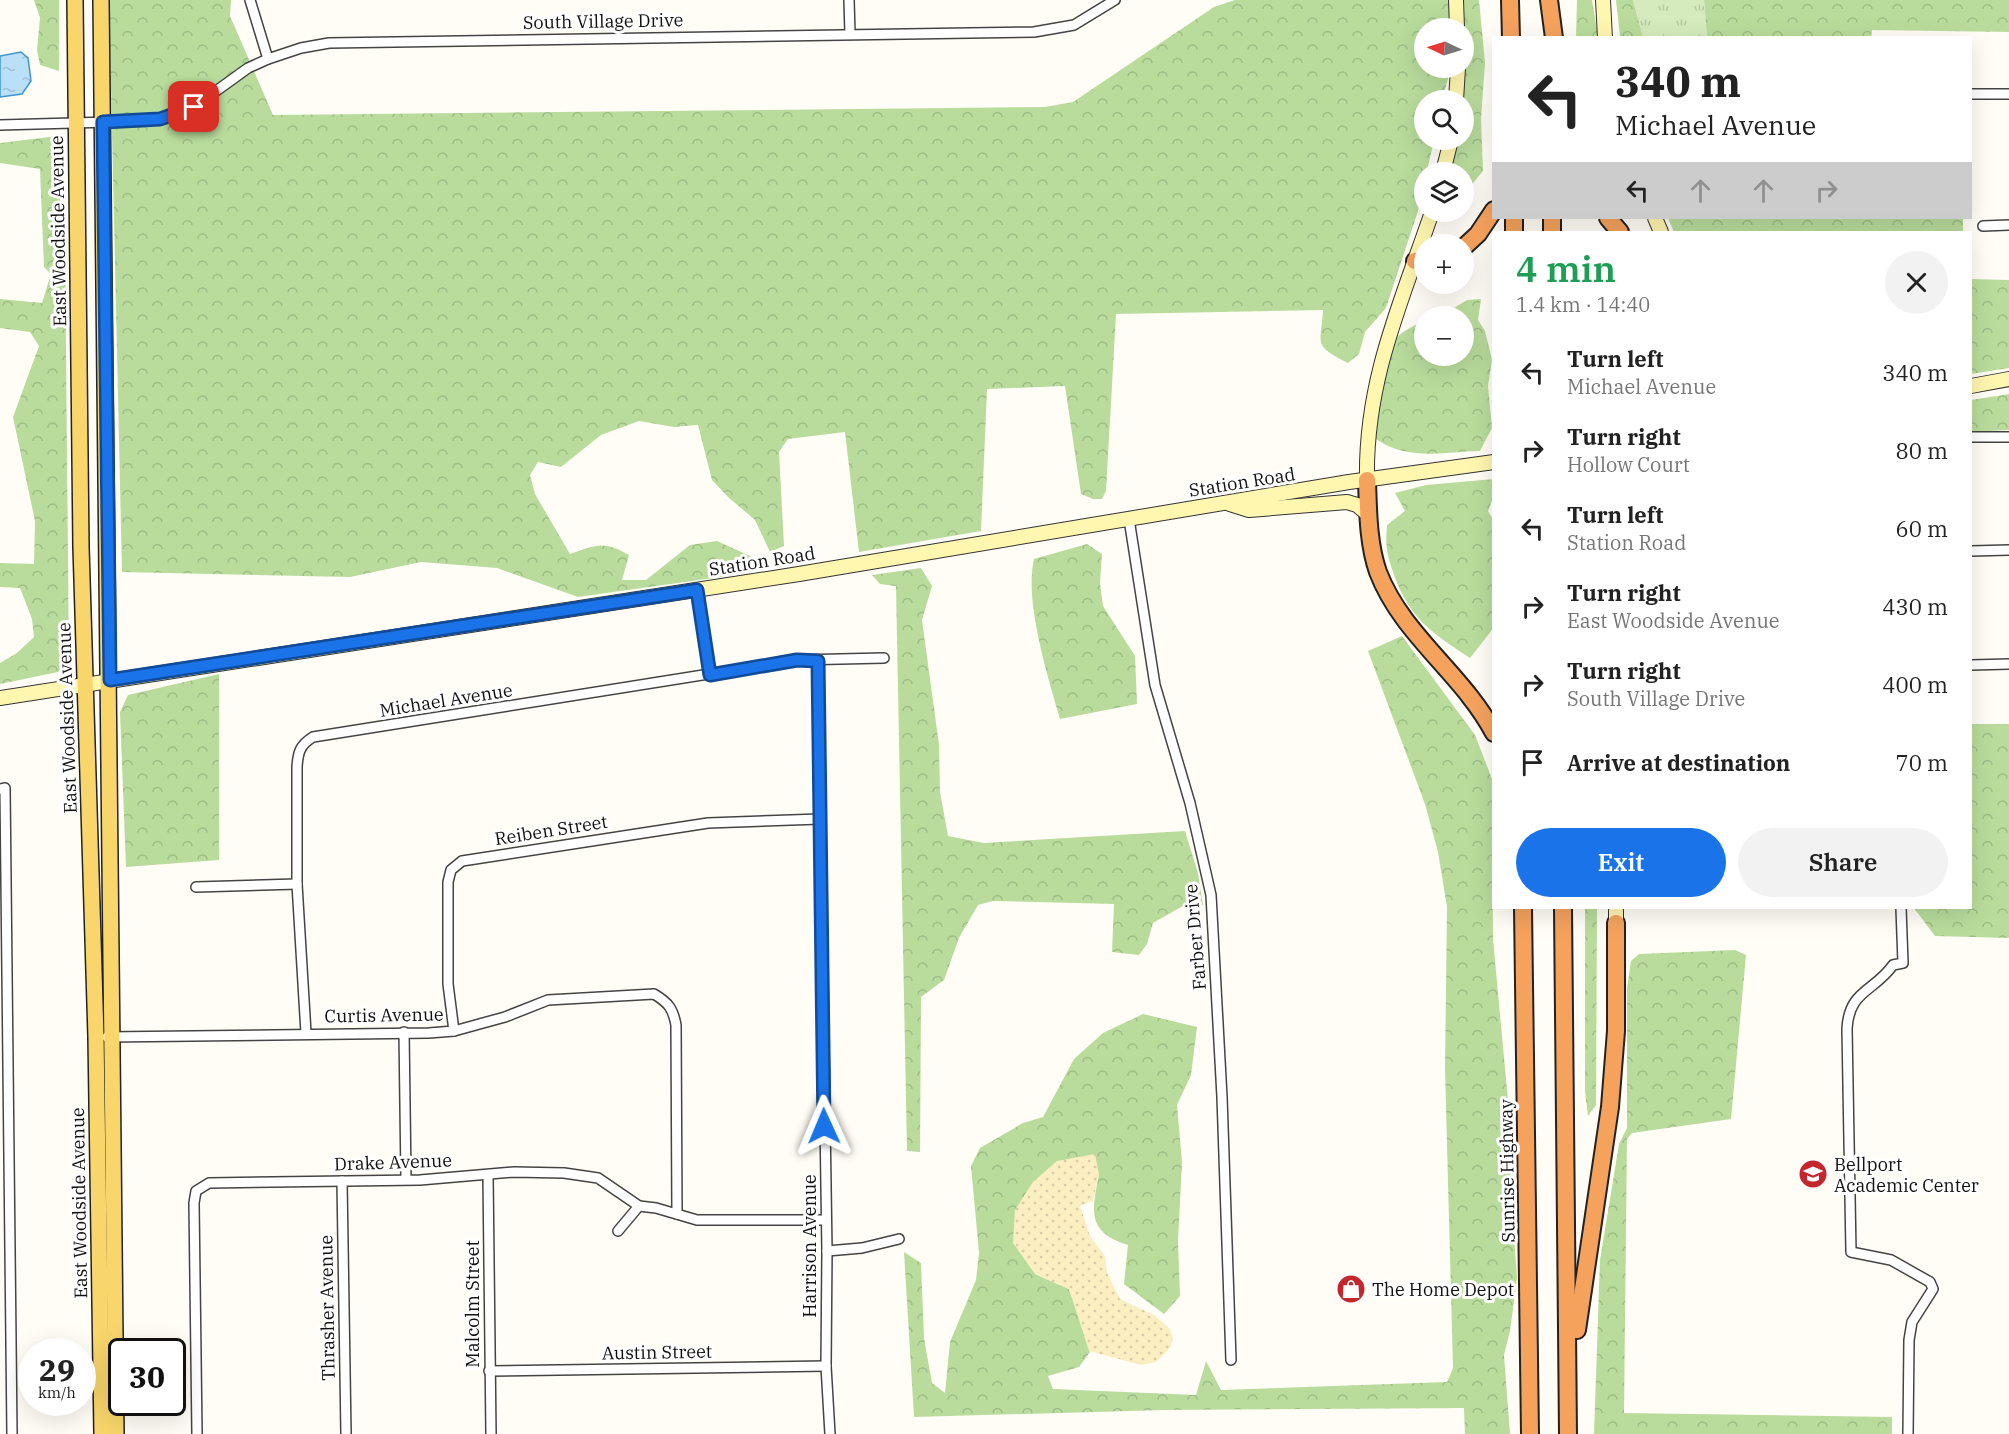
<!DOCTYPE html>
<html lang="en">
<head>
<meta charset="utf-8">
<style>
	:root { --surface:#fff; --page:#f2f2f2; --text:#222; --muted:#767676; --accent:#1a73e8 }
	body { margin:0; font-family:"IBM Plex Serif",serif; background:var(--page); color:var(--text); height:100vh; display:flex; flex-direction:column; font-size:22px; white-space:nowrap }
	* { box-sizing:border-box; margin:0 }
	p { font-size:20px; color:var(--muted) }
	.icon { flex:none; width:33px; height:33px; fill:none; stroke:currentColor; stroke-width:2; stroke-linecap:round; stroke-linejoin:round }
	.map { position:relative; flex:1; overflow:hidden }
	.panel { position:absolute; left:1492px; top:231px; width:480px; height:678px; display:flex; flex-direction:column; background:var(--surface); border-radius:0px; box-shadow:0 6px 24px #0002 }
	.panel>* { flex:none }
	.hud { position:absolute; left:1492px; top:36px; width:480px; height:183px; border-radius:0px; box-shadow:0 6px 24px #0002; background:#fff; color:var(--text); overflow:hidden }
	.needle { width:39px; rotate:274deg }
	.controls { position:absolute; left:1414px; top:18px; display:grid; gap:12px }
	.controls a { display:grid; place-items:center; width:60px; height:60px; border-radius:50%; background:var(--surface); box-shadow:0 6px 24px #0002; font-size:30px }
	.speed { position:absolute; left:18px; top:1338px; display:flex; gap:12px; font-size:30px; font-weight:700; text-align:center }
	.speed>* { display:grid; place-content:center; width:78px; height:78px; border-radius:50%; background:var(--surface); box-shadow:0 6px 24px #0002; line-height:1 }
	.speed small { font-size:15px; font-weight:400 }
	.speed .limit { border:3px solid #111; border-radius:9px; background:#fff; color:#111 }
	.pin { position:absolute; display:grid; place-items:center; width:51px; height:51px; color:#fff; margin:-26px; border-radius:12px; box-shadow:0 3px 9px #0006 }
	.me { position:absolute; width:66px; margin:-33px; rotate:359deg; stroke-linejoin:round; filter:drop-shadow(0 0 4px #0008) }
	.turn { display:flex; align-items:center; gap:21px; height:126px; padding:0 24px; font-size:27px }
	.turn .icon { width:78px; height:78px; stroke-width:2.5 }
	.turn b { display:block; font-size:42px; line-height:51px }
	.lanes { display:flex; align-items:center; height:57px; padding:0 24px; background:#0003; justify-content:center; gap:30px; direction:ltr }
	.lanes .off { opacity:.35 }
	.round { display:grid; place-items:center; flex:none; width:63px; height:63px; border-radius:32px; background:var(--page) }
	.headline { display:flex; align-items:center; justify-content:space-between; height:102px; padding:0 24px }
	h1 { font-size:36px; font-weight:600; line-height:45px; color:#1e9e55 }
	.cta { display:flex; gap:12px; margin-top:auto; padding:12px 24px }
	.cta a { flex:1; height:69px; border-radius:36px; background:var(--accent); color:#fff; font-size:24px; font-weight:600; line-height:69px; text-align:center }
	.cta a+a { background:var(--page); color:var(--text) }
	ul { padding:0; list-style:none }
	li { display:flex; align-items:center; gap:18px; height:78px; padding:0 24px }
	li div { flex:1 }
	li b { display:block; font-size:22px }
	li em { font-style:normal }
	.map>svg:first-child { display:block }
	.grass { fill:url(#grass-tufts) }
	.forest { fill:url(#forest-crowns) }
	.sand { fill:url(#sand-dots) }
	.water { fill:url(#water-ripples); stroke:#3f96cf; stroke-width:1.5 }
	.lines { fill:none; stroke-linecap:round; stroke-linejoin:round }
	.street-casing { stroke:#444; stroke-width:12 }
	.secondary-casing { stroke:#333; stroke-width:16 }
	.primary-casing { stroke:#222; stroke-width:18 }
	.highway-casing { stroke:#222; stroke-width:20 }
	.street { stroke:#fff; stroke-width:9 }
	.secondary { stroke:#fff6b0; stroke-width:14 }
	.primary { stroke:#f9d66b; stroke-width:15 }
	.highway { stroke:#f5a25d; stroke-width:16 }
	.route-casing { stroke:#114b97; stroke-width:15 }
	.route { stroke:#1a73e8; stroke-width:10 }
	.labels { text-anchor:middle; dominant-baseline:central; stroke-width:6; stroke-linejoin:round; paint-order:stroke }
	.street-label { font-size:18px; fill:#111; stroke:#fff }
	.poi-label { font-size:18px; fill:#111; stroke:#fff; text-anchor:start }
</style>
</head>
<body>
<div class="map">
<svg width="2009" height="1434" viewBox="0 0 2009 1434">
	<defs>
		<pattern id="grass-tufts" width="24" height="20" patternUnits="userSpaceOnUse" patternTransform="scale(1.5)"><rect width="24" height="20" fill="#d5ebbd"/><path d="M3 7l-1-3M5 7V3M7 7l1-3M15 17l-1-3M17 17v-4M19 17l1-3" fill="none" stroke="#b6c8a1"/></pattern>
		<pattern id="forest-crowns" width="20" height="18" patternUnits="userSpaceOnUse" patternTransform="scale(1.5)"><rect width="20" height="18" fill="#b9dc9c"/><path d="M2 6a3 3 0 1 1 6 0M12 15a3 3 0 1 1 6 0" fill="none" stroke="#9ebc85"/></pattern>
		<pattern id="sand-dots" width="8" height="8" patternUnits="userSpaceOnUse" patternTransform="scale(1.5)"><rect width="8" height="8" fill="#fbeec1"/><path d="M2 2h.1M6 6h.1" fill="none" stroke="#d6cba5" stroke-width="1.8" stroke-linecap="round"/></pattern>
		<pattern id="water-ripples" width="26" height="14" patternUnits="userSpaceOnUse" patternTransform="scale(1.5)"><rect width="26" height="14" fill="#b9e0f7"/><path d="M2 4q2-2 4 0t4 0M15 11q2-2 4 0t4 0" fill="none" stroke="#9ebfd3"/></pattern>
	</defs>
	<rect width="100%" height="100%" fill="#fffdf5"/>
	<path class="grass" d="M1633,0H1704L1707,37H1643Z"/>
	<g class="forest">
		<path d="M34,0H59V71L40,65L37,50L40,18Z"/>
		<path d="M109,0H231L230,16L273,115L1045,107L1073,102L1214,7L1235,0H1479L1485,63L1481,119L1483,171L1464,194V172H1449L1457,140H1464V28H1425V68H1451L1442,100H1425V140H1434L1418,211L1386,308L1365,332L1359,354L1348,363C1312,345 1321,345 1323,310L1116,314L1106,491L1102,499H1093L1081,494L1065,386L987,389L981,531L859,552L845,432L788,439L779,452L784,546L770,552L755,520L728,497L712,480L698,425L674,427L639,421L601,435L561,467L538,462L530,475L535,494L570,554C595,545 604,540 629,555L622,580H646L690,545L717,541L750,556L749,573L578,597L497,568L421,562L350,577L122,572Z"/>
		<path d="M1577,0H1592L1598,37H1576Z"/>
		<path d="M1616,0H1633L1643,37H1620Z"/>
		<path d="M1704,0H2009V32L1872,30L1871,38L1707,37Z"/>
		<path d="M57,136L64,142L69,661L58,672L0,684V663L17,653L34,637L32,619L20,588L0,587V563L34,564L35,521L13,417L39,346L30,332L0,328V299L42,303L51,274L44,267L40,169L0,163V143Z"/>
		<path d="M1668,218H1963V232H1674Z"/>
		<path d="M1971,279L2009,280V368L1971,374Z"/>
		<path d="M1481,299L1478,320L1485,331L1492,360L1488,386L1492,428L1480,451C1444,452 1407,461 1376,439C1379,419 1383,355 1393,341C1401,332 1414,325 1425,321V356H1464V316H1441L1467,300Z"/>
		<path d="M2009,394V430L1971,432V400Z"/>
		<path d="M1494,479V496L1488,511L1494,521L1492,630L1470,658C1432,633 1410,619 1394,575C1387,555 1385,546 1387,525L1405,511L1395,493L1426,485Z"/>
		<path d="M1087,544L1102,554L1100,583L1103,606L1135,656L1137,704L1060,719C1048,677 1024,601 1034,559Z"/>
		<path d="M921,568L932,586L922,620L939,745L940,792L948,836L984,843L1185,831L1198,873L1203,905L1181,907L1153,923L1147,944L1139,955L1112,952L1114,904L993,901L978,905L959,938L944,980L921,997L920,1152L907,1151L896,586L880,584L872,575Z"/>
		<path d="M1402,636L1475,735L1492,779L1493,939L1510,1122L1512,1207L1517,1278L1510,1331L1504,1355L1510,1434H1465L1464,1408L1164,1410L914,1417L904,1252L921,1263L924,1338L932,1383L945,1393L950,1342L976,1280L979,1253L971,1166L980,1148L1023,1123L1043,1117L1074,1059L1103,1033L1143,1014L1197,1027L1191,1075L1177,1105L1182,1162L1178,1241L1180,1296L1164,1314L1124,1284L1128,1245C1086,1232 1092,1211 1099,1174L1035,1274L1069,1289L1084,1329L1090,1352L1079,1367L1048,1376L1053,1389L1196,1395L1206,1361L1221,1390L1447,1382L1453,1368L1445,1069L1447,907L1438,852L1425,804L1368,651Z"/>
		<path d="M219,674V860L126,867L120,712L128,695Z"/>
		<path d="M1971,724H2009V938L1935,936L1914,908H1971Z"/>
		<path d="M1585,908H1597L1596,1105L1588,1116L1585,1091Z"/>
		<path d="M1735,950L1746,955L1731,1119L1632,1133L1627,1139L1624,1413L1892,1417V1434H1594L1600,1260L1619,1144L1627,1128V988L1631,961L1639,954Z"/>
	</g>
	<path class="sand" d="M1095,1154L1099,1174L1093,1201L1080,1206L1090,1236L1105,1256L1107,1273L1120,1299L1154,1315L1169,1328L1173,1338L1170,1348L1156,1362L1141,1365L1089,1351L1069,1289L1035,1274L1013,1243L1015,1210L1033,1182L1057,1161Z"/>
	<path class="water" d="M21,52L28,58L31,81L22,94L0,97V56Z"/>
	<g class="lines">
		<g class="street-casing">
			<g id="street">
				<path d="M250,0L268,59"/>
				<path d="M849,0L850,34"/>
				<path d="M1971,94H2009"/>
				<path d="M0,125L146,121L176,115L194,107L248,68L268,59L301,48L329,43L1034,32L1074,25L1115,0"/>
				<path d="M1983,226L2009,225"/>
				<path d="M1971,437H2009"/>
				<path d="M1129,519L1155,685L1190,803L1211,895L1222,1097L1231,1360"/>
				<path d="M1971,551L2009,550"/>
				<path d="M697,590L710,675"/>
				<path d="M818,661L827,1251L826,1366L830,1434"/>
				<path d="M1971,665L2009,664"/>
				<path d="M0,789L5,788L12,1434"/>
				<path d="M196,887L297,884"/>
				<path d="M1901,908L1903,963L1893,965C1874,992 1849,990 1847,1029L1851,1252L1891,1260L1930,1282L1933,1289L1912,1322L1909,1340L1908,1434"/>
				<path d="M454,1031L448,984V882L451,870L462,861L708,823L820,819"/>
				<path d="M404,1032L406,1179"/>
				<path d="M306,1033L297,884V767C298,752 300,745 313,737L797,660L884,658"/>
				<path d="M107,1037L429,1033L454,1031L505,1017L548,1000L654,994C669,1003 673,1009 676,1025L677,1214"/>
				<path d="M488,1175L491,1434"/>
				<path d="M342,1181L346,1434"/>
				<path d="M618,1231L639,1206"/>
				<path d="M827,1251L862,1248L899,1239"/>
				<path d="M489,1371L826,1366"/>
				<path d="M197,1434L194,1203L196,1191L209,1183L420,1180L514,1172L564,1173L598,1178L639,1206L656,1208L697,1220H826"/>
			</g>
		</g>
		<g class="secondary-casing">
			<g id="secondary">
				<path d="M1456,0L1457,28"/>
				<path d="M1603,0L1605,38"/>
				<path d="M1456,100L1458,68"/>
				<path d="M1443,172L1451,140"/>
				<path d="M1655,218L1661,232"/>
				<path d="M1971,386L2009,379"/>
				<path d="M1367,480C1365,381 1401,303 1432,212"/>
				<path d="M1230,504L1249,510L1347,502L1357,505L1369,515"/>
				<path d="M0,698L799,574L1349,482L1494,462"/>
				<path d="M1616,908V923"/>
			</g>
		</g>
		<g class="primary-casing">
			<g id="primary">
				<path d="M75,0L81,547L96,1037L102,1434"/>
				<path d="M101,0C108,478 109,956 116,1434"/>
			</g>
		</g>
		<g class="highway-casing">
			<g id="highway">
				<path d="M1510,0L1511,38"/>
				<path d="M1549,0L1554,38"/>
				<path d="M1514,218V232"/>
				<path d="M1552,218V232"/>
				<path d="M1608,218L1620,232"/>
				<path d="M1464,247L1478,234L1494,210"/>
				<path d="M1415,261L1425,260"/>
				<path d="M1367,480C1368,509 1368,544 1378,572C1402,635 1463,674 1494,733"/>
				<path d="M1523,908L1530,1434"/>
				<path d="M1563,908L1568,1434"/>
				<path d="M1577,1330L1610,1107L1616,1031V923"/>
			</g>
		</g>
		<use href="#street" class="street"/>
		<use href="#secondary" class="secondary"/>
		<use href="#primary" class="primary"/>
		<use href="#highway" class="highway"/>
	</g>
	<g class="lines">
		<g class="route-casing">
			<path id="route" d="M194,107L160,119L103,122L110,680L697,590L710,675L797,660L818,661L824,1126"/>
		</g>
		<use href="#route" class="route"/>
	</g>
	<defs>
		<g id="school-disc" transform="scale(1.5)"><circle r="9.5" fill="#c4262e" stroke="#fff"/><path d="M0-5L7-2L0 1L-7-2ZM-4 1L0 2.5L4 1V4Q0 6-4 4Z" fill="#fff"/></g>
		<g id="shop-disc" transform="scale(1.5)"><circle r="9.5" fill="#c4262e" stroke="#fff"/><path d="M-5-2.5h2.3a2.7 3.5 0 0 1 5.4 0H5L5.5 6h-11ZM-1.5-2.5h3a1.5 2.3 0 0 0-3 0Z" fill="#fff"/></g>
	</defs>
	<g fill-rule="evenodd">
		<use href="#school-disc" x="1813" y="1174"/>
		<use href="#shop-disc" x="1351" y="1289"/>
	</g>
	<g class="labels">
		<g class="street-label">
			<text transform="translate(603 21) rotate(-1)">South Village Drive</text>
			<text transform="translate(58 231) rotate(-91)">East Woodside Avenue</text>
			<text transform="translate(1242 482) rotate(-9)">Station Road</text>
			<text transform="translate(762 561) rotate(-9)">Station Road</text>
			<text transform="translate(446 700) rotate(-9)">Michael Avenue</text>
			<text transform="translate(67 718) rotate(-92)">East Woodside Avenue</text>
			<text transform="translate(551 830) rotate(-9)">Reiben Street</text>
			<text transform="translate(1195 937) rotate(-95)">Farber Drive</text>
			<text transform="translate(384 1015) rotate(-1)">Curtis Avenue</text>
			<text transform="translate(393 1162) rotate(-2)">Drake Avenue</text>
			<text transform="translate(1507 1171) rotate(-91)">Sunrise Highway</text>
			<text transform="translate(79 1203) rotate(-91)">East Woodside Avenue</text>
			<text transform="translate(809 1246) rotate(-90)">Harrison Avenue</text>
			<text transform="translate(472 1304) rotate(-90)">Malcolm Street</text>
			<text transform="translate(327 1308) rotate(-91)">Thrasher Avenue</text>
			<text transform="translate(657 1352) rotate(-1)">Austin Street</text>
		</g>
		<g class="poi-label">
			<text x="1834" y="1164">Bellport<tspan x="1834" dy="21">Academic Center</tspan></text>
			<text x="1372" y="1289">The Home Depot</text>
		</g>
	</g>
</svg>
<div class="controls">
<a><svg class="needle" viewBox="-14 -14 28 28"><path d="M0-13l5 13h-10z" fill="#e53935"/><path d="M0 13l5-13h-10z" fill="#767676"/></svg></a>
<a><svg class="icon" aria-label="search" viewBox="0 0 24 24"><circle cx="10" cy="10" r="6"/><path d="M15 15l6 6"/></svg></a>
<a><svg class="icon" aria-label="layers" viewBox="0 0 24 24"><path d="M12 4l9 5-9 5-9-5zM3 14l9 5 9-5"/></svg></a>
<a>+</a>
<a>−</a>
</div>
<div class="speed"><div>29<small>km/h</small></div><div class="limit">30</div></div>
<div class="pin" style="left:194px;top:107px;background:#d93025"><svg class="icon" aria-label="arrive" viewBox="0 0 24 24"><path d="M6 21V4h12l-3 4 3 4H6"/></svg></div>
<svg class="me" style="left:824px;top:1126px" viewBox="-20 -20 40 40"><path d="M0-17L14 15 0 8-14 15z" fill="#1a73e8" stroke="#fff" stroke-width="4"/></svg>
<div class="hud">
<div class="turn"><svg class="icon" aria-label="left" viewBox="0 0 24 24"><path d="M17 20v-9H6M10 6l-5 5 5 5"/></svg><div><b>340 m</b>Michael Avenue</div></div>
<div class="lanes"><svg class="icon" aria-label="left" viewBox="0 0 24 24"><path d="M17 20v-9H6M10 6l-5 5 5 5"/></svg><svg class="icon off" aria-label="ahead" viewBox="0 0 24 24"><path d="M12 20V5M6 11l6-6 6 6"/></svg><svg class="icon off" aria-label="ahead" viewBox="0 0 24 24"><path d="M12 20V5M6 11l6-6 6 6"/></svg><svg class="icon off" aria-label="right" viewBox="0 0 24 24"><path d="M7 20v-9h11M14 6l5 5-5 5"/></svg></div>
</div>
<section class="panel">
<div class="headline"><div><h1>4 min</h1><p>1.4 km · 14:40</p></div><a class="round"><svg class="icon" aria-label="close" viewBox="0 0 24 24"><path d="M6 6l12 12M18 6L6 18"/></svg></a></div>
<ul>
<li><svg class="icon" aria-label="left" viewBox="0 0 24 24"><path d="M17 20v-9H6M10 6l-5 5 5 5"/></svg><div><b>Turn left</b><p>Michael Avenue</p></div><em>340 m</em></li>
<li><svg class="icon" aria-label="right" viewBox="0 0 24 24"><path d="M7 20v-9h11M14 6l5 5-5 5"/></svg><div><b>Turn right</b><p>Hollow Court</p></div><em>80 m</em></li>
<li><svg class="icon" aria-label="left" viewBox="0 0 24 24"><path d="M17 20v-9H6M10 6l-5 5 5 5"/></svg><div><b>Turn left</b><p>Station Road</p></div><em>60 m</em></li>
<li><svg class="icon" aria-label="right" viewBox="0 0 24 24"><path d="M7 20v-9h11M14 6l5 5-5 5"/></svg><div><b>Turn right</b><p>East Woodside Avenue</p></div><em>430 m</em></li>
<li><svg class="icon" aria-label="right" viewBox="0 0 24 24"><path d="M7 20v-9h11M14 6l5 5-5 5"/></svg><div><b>Turn right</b><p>South Village Drive</p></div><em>400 m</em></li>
<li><svg class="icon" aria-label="arrive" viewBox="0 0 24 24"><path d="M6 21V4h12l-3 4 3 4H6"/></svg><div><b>Arrive at destination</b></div><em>70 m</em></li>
</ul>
<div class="cta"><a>Exit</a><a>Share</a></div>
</section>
</div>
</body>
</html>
